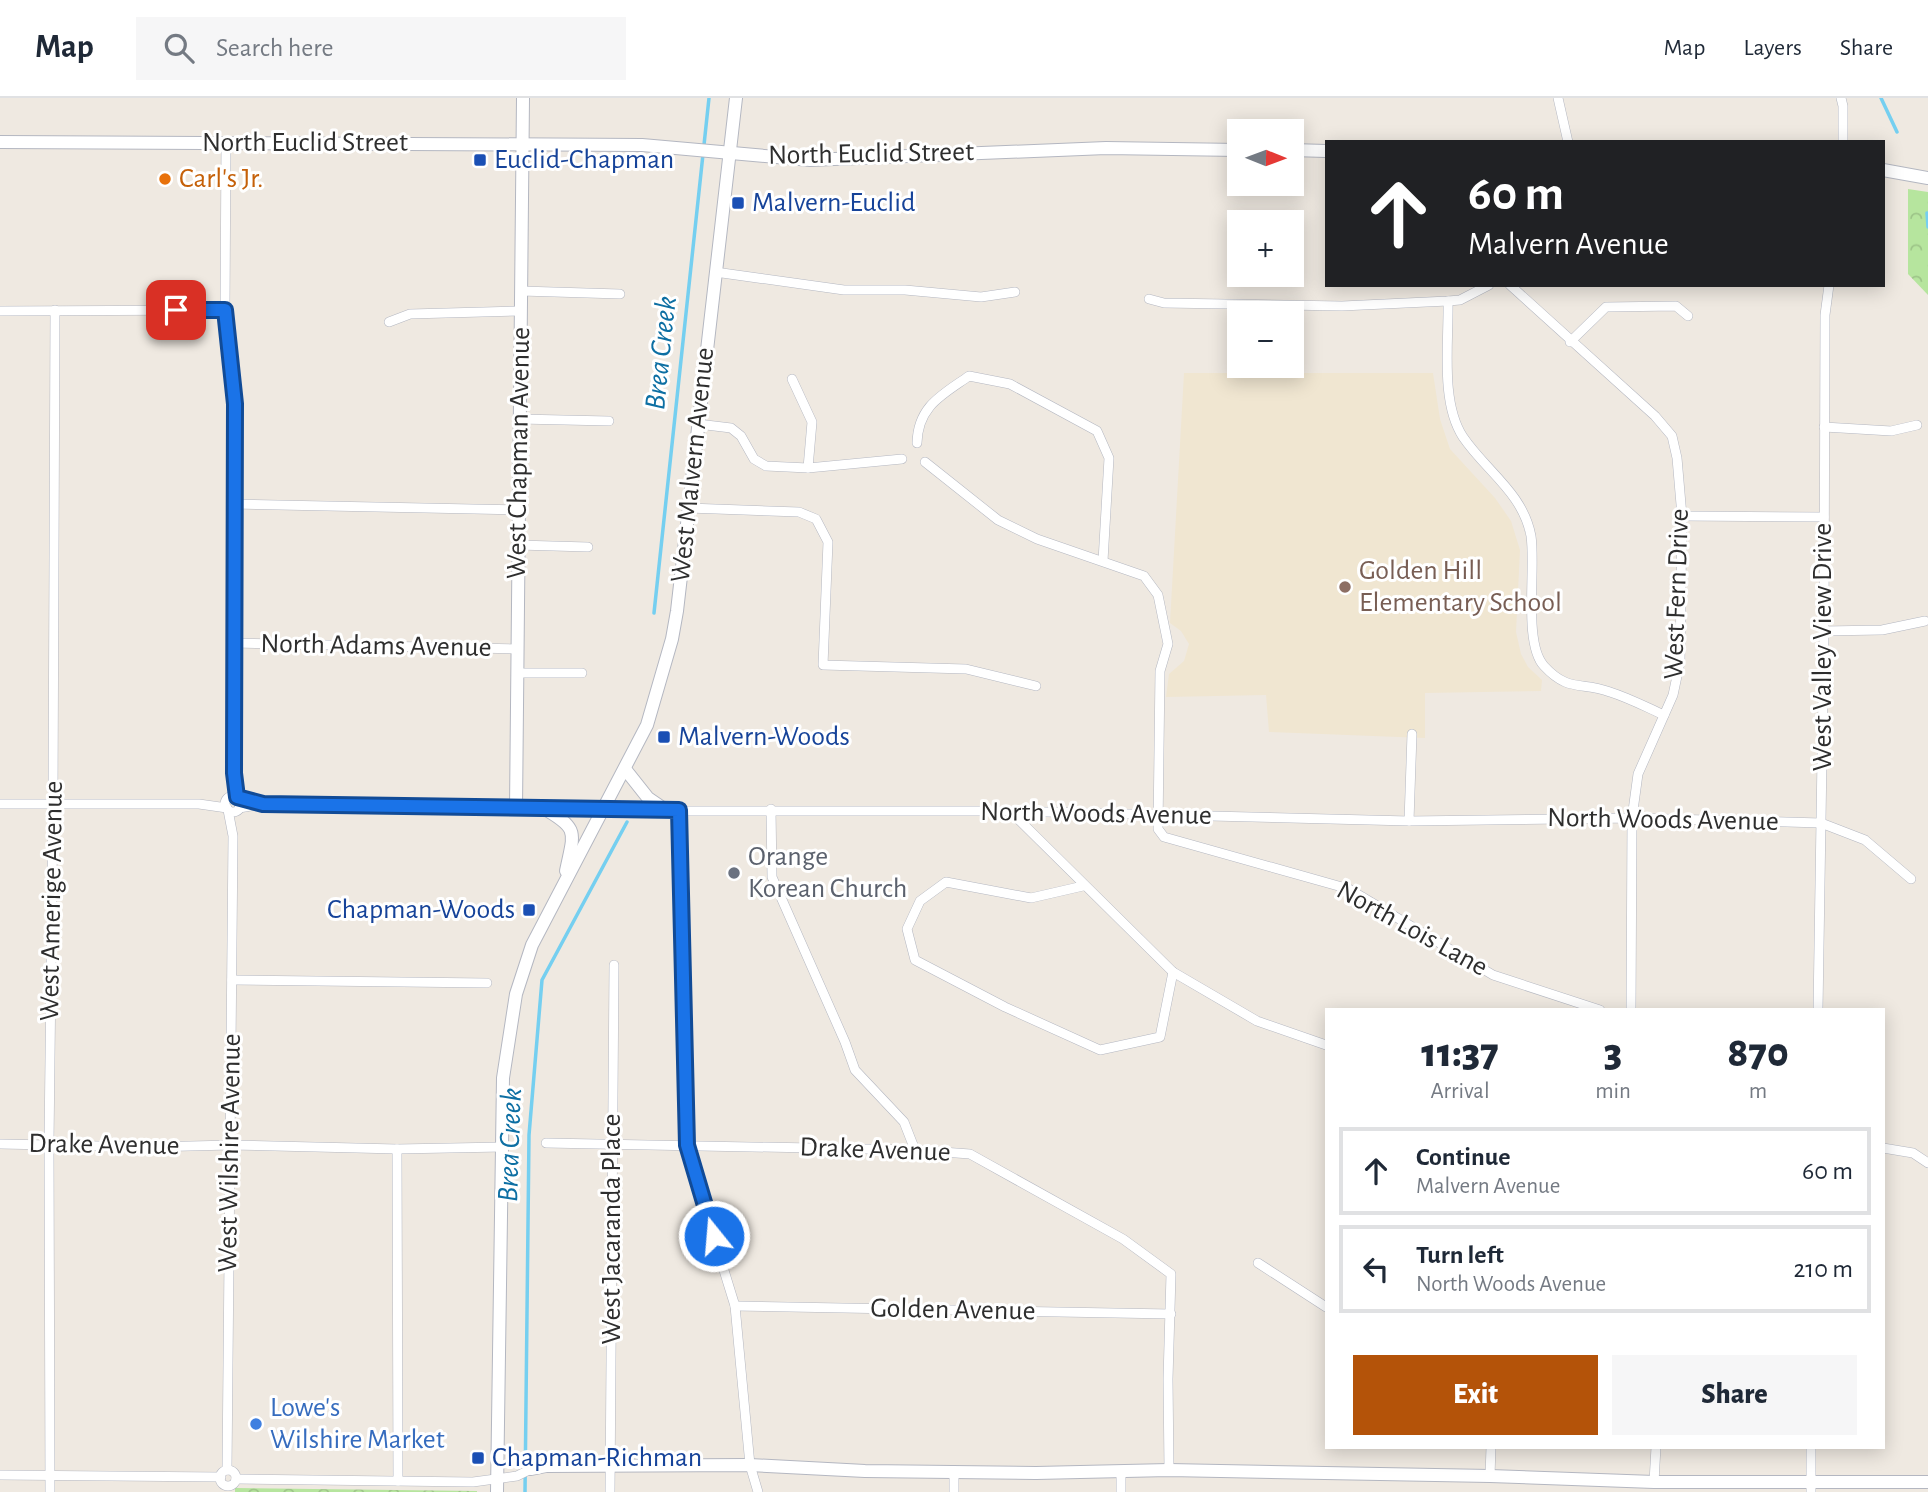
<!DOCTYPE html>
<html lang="en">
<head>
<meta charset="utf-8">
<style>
	:root { --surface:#fff; --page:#f6f6f7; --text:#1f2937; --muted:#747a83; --line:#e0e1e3; --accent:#b45309 }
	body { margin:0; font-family:"Alegreya Sans",sans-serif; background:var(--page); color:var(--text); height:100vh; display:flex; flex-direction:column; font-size:26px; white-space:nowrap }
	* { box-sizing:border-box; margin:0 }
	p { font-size:23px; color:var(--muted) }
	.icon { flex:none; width:38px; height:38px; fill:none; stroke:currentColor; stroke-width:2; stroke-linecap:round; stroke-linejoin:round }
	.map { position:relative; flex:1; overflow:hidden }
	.details { position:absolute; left:1325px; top:910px; width:560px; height:441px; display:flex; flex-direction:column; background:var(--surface); border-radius:0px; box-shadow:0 4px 18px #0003 }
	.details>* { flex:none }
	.guide { position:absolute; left:1325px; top:42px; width:560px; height:147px; border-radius:0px; box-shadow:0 4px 18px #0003; background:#202124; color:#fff; overflow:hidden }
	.needle { width:46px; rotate:91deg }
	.controls { position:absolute; left:1227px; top:21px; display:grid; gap:14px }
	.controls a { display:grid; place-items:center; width:77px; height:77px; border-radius:0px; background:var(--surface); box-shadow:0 4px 18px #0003; font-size:35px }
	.pin { position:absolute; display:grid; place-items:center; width:60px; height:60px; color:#fff; margin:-30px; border-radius:14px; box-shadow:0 4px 10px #0006 }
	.me { position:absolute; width:77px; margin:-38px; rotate:343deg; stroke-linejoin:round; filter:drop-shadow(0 0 5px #0008) }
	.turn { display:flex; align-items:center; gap:24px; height:147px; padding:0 28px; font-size:32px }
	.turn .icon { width:91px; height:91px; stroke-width:2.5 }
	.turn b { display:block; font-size:49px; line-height:60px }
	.eta { display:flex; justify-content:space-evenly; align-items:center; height:119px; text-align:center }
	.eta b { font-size:42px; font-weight:800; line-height:49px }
	.cta { display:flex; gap:14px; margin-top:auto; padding:14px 28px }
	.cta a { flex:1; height:80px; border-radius:0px; background:var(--accent); color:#fff; font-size:28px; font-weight:800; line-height:80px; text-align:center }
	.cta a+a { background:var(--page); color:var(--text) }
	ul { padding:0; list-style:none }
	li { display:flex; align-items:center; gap:21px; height:88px; margin:0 14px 10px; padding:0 14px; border:4px solid var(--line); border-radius:0px }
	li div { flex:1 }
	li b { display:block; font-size:26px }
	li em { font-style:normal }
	header { display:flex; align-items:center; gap:42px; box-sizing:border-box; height:98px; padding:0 35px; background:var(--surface); border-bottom:2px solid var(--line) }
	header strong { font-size:33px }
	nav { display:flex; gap:38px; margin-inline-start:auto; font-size:24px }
	.search { width:490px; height:63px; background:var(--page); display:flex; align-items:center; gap:18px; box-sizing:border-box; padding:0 24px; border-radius:0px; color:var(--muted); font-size:26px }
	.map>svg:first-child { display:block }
	.education { fill:#f0e6d1 }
	.park { fill:url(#park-crowns) }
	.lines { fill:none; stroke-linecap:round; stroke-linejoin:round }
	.stream { stroke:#75cff0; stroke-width:3.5 }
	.street-casing { stroke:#b4b7c1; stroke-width:10 }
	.secondary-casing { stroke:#b4b7c1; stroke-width:14 }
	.street { stroke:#fff; stroke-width:9 }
	.secondary { stroke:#fff; stroke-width:12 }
	.route-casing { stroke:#114b97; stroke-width:18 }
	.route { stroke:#1a73e8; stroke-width:12 }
	.transit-dot { fill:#1a4fb4; stroke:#fff; stroke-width:2.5 }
	.food-dot { fill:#e8710a; stroke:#fff; stroke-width:2.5 }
	.education-dot { fill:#8d6e63; stroke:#fff; stroke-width:2.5 }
	.worship-dot { fill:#6b7280; stroke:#fff; stroke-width:2.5 }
	.shop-dot { fill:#3f7fe0; stroke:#fff; stroke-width:2.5 }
	.labels { text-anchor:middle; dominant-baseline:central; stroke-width:6; stroke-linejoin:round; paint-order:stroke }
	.street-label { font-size:28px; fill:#2e2e2e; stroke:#fff }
	.transit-label { font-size:28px; fill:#164399; stroke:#fff; text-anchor:start }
	.food-label { font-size:28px; fill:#c56008; stroke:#fff; text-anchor:start }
	.education-label { font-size:28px; fill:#785e54; stroke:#fff; text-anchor:start }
	.worship-label { font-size:28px; fill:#5b616d; stroke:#fff; text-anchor:start }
	.shop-label { font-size:28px; fill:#366cbe; stroke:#fff; text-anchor:start }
	.water-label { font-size:30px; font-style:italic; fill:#0d6fa3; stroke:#fff }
</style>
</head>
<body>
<header>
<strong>Map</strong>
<div class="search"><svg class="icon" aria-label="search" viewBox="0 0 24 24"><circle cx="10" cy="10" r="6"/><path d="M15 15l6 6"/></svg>Search here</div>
<nav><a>Map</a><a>Layers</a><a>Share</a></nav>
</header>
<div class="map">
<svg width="1928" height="1394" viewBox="0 0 1928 1394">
	<defs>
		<pattern id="park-crowns" width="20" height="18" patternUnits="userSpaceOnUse" patternTransform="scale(1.75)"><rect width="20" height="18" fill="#b6e59e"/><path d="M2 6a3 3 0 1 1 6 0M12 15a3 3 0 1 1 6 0" fill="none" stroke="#9dc588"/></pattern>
	</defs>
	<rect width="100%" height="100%" fill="#efe9e1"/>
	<path class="education" d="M1184,275H1433L1440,321L1450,351L1495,400L1511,423L1520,452L1516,534L1521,556L1528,569L1542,582L1541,593L1425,595V640L1269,634L1266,597L1166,599L1169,576L1184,563L1189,546L1181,533L1170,525Z"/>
	<g class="park">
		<path d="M1908,91L1928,94V197L1908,176Z"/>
		<path d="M235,1390L477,1393V1394H235Z"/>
	</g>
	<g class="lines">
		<g class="stream">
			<path d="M1881,0L1897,34"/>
			<path d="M1927,115L1928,129"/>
			<path d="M654,515L709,0"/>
			<path d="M525,1394L529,1037L542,882L627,724"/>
		</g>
		<g class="street-casing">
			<g id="street">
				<path d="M1558,0L1568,44"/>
				<path d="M1841,0L1843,8V44"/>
				<path d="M226,44L225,212L235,306L234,675L237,699"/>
				<path d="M715,174L844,192H905L981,199L1015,194"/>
				<path d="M1510,187L1655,318L1672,338L1677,360L1682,418L1680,564L1673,597L1638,676L1632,720L1631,912"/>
				<path d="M521,193L620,196"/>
				<path d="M1149,201L1164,205L1342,208L1448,203L1460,202L1489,187"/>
				<path d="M1448,203C1449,244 1440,304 1463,339C1486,373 1523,395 1531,438C1536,471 1523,545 1544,568C1569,595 1581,583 1610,594C1629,600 1646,609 1664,617"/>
				<path d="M0,213L225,212"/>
				<path d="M389,224L410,216L521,213"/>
				<path d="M1570,244L1606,209L1676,208L1688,218"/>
				<path d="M792,281L812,324L808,370"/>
				<path d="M519,321L609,323"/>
				<path d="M698,326L731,330L741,338L754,361L766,368L808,370L902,361"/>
				<path d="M1824,329L1891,333L1917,327"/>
				<path d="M917,345C918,308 942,297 969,278L1010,286L1097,333L1109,360L1103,463"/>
				<path d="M925,364L998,422L1037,441L1144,478L1158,497L1168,546L1160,573L1158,731L1164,739L1349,791L1493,877L1600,912"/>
				<path d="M235,406L519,412"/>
				<path d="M688,410L799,414L816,421L828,444L823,567L966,571L1036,588"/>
				<path d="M1682,418L1824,419"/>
				<path d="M518,447L588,449"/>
				<path d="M1824,533L1882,532L1925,523"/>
				<path d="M234,545L517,551"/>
				<path d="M517,575H582"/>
				<circle cx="233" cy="706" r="8"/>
				<path d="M0,706H199L227,710"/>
				<path d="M239,710L263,706L667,713H1010L1409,723L1632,720L1821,725L1865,742L1911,781"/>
				<path d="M771,711L772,779L845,944L855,972L904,1024L915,1052"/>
				<path d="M679,712L687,1047L692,1069L735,1208L750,1367L758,1394"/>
				<path d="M1010,713L1173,874L1257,923L1326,947"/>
				<path d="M1409,723L1412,636"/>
				<path d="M1083,788L1031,800L946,784L920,803L907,831L915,862L1005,909L1100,952L1160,939L1173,874"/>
				<path d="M232,882L487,885"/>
				<path d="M1818,912L1824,533L1825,217L1829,187"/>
				<path d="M546,1045L915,1052L970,1056L1123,1141L1171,1176L1168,1281L1169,1372"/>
				<path d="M0,1046L150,1049L231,1047L397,1051L503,1049"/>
				<path d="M1883,1050L1913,1055L1928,1065"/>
				<path d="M397,1051L398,1383"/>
				<path d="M1258,1165L1326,1209"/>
				<path d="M735,1208L1171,1216"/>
				<path d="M227,1372L233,738L228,712"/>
				<circle cx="228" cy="1380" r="8"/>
				<path d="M0,1377L221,1379"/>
				<path d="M1490,1378L1491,1349"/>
				<path d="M236,1381L473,1384L517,1378L531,1371"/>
				<path d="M1654,1384L1656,1349"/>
				<path d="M50,1394L49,1045L53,706L55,212"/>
				<path d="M610,1394L614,867"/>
				<path d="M954,1394V1373"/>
				<path d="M1121,1394V1374"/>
				<path d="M1811,1394V1349"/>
			</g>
		</g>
		<g class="secondary-casing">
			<g id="secondary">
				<path d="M0,44L642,47L810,62L1106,50L1239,52"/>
				<path d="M1292,52L1326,53"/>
				<path d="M1883,72L1928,80"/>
				<path d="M625,671L648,700L667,713"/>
				<path d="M516,710L523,0"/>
				<path d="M543,710C580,731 574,734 566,773"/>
				<path d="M531,1371L546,1368L750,1367L865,1373L1036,1375L1169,1372L1490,1378L1654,1384H1928"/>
				<path d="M497,1394L503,980L516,896L532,847L647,627L672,541L677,513L736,0"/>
			</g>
		</g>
		<use href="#street" class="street"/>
		<use href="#secondary" class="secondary"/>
	</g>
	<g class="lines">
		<g class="route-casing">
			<path id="route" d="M176,212H225L235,306L234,675L237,699L263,706L679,712L687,1047L714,1138"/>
		</g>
		<use href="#route" class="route"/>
	</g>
	<g class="transit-dot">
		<rect x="473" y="55" width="14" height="14" rx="3.5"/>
		<rect x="731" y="98" width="14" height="14" rx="3.5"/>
		<rect x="657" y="632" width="14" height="14" rx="3.5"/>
		<rect x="522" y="805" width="14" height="14" rx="3.5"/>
		<rect x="471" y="1353" width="14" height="14" rx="3.5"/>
	</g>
	<circle class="food-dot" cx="165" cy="81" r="7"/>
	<circle class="education-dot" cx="1345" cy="489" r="7"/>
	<circle class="worship-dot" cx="734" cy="775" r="7"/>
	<circle class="shop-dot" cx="256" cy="1326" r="7"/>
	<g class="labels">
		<g class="street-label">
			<text x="305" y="45">North Euclid Street</text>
			<text transform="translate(871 56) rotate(-1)">North Euclid Street</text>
			<text transform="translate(519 355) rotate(-89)">West Chapman Avenue</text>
			<text transform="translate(693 367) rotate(-84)">West Malvern Avenue</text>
			<text transform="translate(1677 496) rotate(-88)">West Fern Drive</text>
			<text transform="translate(376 548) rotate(1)">North Adams Avenue</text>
			<text transform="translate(1823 549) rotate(-90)">West Valley View Drive</text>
			<text transform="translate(1096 716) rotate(1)">North Woods Avenue</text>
			<text transform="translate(1663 722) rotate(1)">North Woods Avenue</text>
			<text transform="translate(52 803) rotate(-89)">West Amerige Avenue</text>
			<text transform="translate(1412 831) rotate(29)">North Lois Lane</text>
			<text transform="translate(104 1047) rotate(1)">Drake Avenue</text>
			<text transform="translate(875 1052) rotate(2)">Drake Avenue</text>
			<text transform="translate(230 1055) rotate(-89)">West Wilshire Avenue</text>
			<text transform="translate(612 1131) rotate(-90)">West Jacaranda Place</text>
			<text transform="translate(953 1212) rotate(1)">Golden Avenue</text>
		</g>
		<g class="transit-label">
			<text x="494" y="62">Euclid-Chapman</text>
			<text x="752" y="105">Malvern-Euclid</text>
			<text x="678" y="639">Malvern-Woods</text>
			<text x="515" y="812" text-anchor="end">Chapman-Woods</text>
			<text x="492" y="1360">Chapman-Richman</text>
		</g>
		<g class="food-label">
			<text x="179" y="81">Carl's Jr.</text>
		</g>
		<g class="education-label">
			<text x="1359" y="473">Golden Hill<tspan x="1359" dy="32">Elementary School</tspan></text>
		</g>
		<g class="worship-label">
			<text x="748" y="759">Orange<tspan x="748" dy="32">Korean Church</tspan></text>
		</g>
		<g class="shop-label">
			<text x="270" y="1310">Lowe's<tspan x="270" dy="32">Wilshire Market</tspan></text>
		</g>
		<g class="water-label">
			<text transform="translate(661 255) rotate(-84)">Brea Creek</text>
			<text transform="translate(510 1047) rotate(-88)">Brea Creek</text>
		</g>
	</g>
</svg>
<div class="controls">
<a><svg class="needle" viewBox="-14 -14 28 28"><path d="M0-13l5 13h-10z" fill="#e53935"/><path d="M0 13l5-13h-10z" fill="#747a83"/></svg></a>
<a>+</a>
<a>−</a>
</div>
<div class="pin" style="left:176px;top:212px;background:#d93025"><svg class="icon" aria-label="arrive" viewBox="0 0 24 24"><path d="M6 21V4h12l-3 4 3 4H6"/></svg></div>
<svg class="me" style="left:714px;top:1138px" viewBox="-20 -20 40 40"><circle r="17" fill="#1a73e8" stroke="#fff" stroke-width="3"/><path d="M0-11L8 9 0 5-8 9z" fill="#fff"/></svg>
<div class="guide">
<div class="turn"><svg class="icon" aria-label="ahead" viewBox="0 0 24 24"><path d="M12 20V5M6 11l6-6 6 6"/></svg><div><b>60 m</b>Malvern Avenue</div></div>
</div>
<section class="details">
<div class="eta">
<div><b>11:37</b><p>Arrival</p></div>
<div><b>3</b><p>min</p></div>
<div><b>870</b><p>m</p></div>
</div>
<ul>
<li><svg class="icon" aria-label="ahead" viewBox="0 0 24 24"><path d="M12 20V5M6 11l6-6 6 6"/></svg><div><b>Continue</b><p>Malvern Avenue</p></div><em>60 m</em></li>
<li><svg class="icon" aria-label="left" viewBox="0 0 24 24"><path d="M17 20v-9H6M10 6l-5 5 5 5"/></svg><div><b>Turn left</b><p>North Woods Avenue</p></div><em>210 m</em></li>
</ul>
<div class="cta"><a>Exit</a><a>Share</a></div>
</section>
</div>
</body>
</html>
